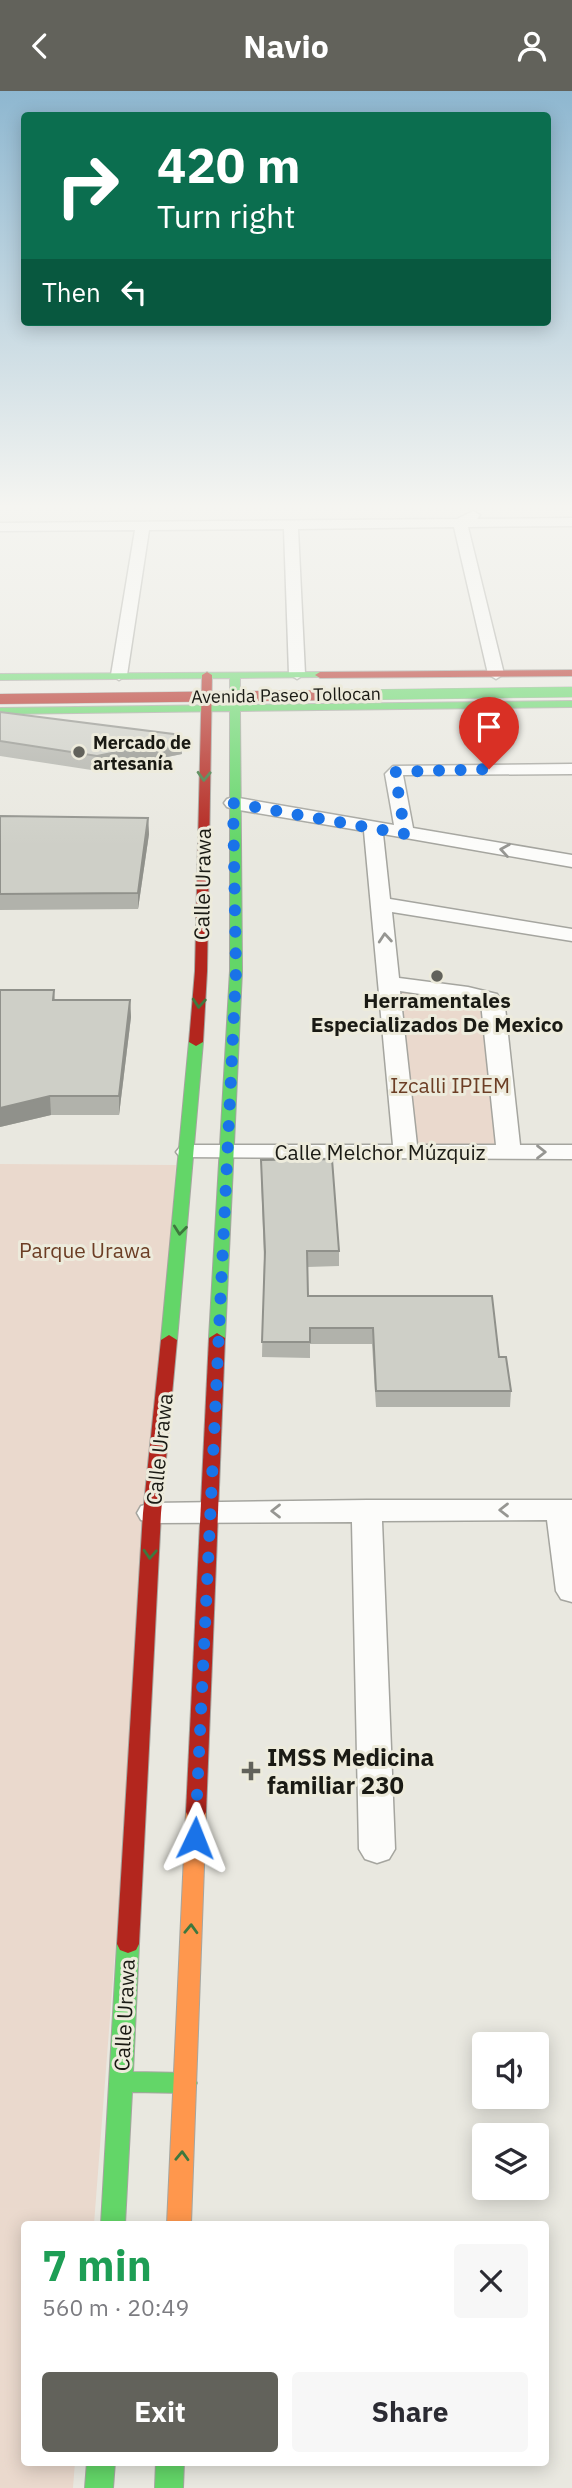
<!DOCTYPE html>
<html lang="en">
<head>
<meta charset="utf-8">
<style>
	:root { --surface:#fff; --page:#f7f7f7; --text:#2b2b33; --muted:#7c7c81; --accent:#62625b }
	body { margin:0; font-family:"IBM Plex Sans",sans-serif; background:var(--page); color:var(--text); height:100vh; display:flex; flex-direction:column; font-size:26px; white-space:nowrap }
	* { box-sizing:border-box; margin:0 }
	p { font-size:23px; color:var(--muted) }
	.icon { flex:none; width:38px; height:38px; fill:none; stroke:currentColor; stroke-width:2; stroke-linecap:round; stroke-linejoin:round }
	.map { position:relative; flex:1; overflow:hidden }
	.side { position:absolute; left:21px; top:2130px; width:528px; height:245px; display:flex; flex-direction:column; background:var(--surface); border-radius:7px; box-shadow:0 4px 18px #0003 }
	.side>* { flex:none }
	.top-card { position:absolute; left:21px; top:21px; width:530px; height:214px; border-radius:7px; box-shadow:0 4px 18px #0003; background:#0b6e4f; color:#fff; overflow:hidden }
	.tools { position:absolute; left:472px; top:1941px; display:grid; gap:14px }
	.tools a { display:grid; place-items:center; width:77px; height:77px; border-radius:7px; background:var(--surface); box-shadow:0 4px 18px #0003; font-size:35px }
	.pin { position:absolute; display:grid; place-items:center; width:60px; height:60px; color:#fff; margin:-72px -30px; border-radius:50% 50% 50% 0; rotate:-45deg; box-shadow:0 0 7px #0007 }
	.pin .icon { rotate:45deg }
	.me { position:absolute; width:77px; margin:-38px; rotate:2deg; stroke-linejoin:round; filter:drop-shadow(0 0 5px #0008) }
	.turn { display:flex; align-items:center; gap:24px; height:147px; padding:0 21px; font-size:32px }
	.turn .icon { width:91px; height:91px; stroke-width:2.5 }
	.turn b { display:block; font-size:49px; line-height:60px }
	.then { display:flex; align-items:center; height:66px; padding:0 21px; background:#0003; gap:14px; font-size:26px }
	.round { display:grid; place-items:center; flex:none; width:74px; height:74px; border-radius:7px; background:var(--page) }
	.head { display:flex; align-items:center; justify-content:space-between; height:119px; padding:0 21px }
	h1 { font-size:42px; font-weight:700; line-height:52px; color:#1e9e55 }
	.primary-button { display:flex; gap:14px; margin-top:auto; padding:14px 21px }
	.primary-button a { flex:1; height:80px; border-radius:7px; background:var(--accent); color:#fff; font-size:28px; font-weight:700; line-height:80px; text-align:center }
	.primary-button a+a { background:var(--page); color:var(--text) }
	header { display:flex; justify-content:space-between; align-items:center; height:91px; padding:0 21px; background:var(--accent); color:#fff; font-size:32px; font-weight:700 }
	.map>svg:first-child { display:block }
	.green { fill:#ead9cd }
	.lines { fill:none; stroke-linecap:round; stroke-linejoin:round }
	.street-casing { stroke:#a5a59f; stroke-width:3 }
	.fast-casing { stroke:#a5a59f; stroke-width:2 }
	.slow-casing { stroke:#a5a59f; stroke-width:2 }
	.jam-casing { stroke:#a5a59f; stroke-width:2 }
	.street { fill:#fcfcfa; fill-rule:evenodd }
	.fast { fill:#63d668; fill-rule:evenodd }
	.slow { fill:#ff974d; fill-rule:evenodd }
	.jam { fill:#b3261e; fill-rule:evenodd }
	.fast-bridge-casing { stroke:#a5a59f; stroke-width:11; stroke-linecap:butt }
	.jam-bridge-casing { stroke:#a5a59f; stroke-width:11; stroke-linecap:butt }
	.fast-bridge { stroke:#63d668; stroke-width:10 }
	.jam-bridge { stroke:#b3261e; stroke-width:10 }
	.wall { fill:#b1b2ab }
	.shaded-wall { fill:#90918b }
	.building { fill:#cecfc7; stroke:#90918b; stroke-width:2 }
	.oneway { stroke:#3e783e }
	.oneway2 { stroke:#969692 }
	.route { stroke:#1a73e8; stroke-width:12; stroke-dasharray:0 21.6 }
	.poi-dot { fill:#62625b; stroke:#edebdc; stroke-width:2.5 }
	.labels { text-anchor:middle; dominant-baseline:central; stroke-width:6; stroke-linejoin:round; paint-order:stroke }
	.far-street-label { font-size:18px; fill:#1a1a14; stroke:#edebdc }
	.far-poi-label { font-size:18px; font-weight:bold; fill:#1a1a14; stroke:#edebdc; text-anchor:start }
	.street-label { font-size:21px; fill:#1a1a14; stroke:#edebdc }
	.poi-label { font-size:21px; font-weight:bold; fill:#1a1a14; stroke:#edebdc }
	.park-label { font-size:21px; fill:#6c3e25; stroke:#edebdc }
	.near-poi-label { font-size:24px; font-weight:bold; fill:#1a1a14; stroke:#edebdc; text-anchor:start }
</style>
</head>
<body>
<header><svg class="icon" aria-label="back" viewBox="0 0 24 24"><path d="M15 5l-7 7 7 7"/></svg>Navio<svg class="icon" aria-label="person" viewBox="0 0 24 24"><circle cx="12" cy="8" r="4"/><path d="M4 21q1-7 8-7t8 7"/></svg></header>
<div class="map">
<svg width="572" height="2397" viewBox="0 0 572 2397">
	<rect width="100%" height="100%" fill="#e9e8e0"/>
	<g class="green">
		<path d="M390,899L494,916L509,1061H406Z"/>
		<path d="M0,1073L176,1074L94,2133H24V2371H75L73,2397H0Z"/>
	</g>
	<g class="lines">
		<g class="street-casing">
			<g id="street">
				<path d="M473,420L480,424L477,428L572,427V435L468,436L504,583L496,588L488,583L454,436L298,438L305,583L297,588L289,583L284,438L149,439L127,584L119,589L111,584L135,439L0,440V432L457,428Z"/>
				<path d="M572,673V683L403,684L413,737L572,764V776L383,743L390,808L572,838V850L392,821L399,887L468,896L497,903L505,916L520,1054H572V1068L180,1066L176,1061L180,1056L188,1054H393L364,740L233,718L227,716L224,712L227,708L233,706L394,734L385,683L393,675ZM400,900L481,912L496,1054H417Z"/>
				<path d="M367,1409H572V1511L561,1508L556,1500L547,1429L382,1430L395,1758L389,1768L377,1772L365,1768L359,1758L352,1431L152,1432L141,1429L137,1422L141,1415L152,1412Z"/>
			</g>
		</g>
		<g class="fast-casing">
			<g id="fast">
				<path d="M320,581L323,582V586L240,587V614L572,610V616L240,620L242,880L225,1247L217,1252L209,1247L230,880V620L0,623V617L230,614V587L0,589V583Z"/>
				<path d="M196,947L203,951L177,1249L169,1254L161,1249L189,951Z"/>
				<path d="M128,1844L136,1847L139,1853L133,1981L185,1982L193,1985L197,1992L193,1999L185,2002L132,2001L125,2133H101L117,1853L120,1847Z"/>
				<path d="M87,2371H115L113,2397H85Z"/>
				<path d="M156,2371H184L183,2397H155Z"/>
			</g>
		</g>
		<g class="slow-casing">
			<path id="slow" d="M196,1713L203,1715L206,1721L191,2133H167L186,1721L189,1715Z"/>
		</g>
		<g class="jam-casing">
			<g id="jam">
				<path d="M572,579V585L320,587L315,584L320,581Z"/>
				<path d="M207,581L212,584L207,880L203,951L196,955L189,951L195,880L202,584Z"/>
				<path d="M217,1242L225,1247L206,1721L203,1727L196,1729L189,1727L186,1721L209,1247Z"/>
				<path d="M169,1244L177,1249L161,1422L139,1853L136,1859L128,1862L120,1859L117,1853L143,1422L161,1249Z"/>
			</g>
		</g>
		<use href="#street" class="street"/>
		<use href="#fast" class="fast"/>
		<use href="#slow" class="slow"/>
		<use href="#jam" class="jam"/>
		<g class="fast-bridge-casing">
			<path id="fast-bridge" d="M347,604L572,601"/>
		</g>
		<g class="jam-bridge-casing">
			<path id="jam-bridge" d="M0,608L347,604"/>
		</g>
		<use href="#fast-bridge" class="fast-bridge"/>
		<use href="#jam-bridge" class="jam-bridge"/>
	</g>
	<g class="wall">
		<path d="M0,621L182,663L98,680L0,665Z"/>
		<path d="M0,725L148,727L149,743L138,818L0,819Z"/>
		<path d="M54,899L55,909H130L131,926L119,1024H51L0,1036Z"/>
		<path d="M261,1084L339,1160V1175L307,1176L308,1205L499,1266L511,1300L510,1316H376L372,1253H310V1267L262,1266L264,1168Z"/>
	</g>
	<g class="shaded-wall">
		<path d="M181,648L182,663L98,680L97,665Z"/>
		<path d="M148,727L149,743L138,818V802Z"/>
		<path d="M130,909L131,926L119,1024V1005Z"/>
		<path d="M50,1005L51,1024L0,1036V1017Z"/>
	</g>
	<g class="building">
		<path d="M0,621L181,644V648L97,665L0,650Z"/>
		<path d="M0,725L148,727L138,802L0,803Z"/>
		<path d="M0,899H54L53,909H130L119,1005H50L0,1017Z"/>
		<path d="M332,1068L339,1160H307L308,1205H492L499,1266H506L511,1300H376L373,1237H310V1251H262L265,1161L261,1069Z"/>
	</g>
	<defs><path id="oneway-chevron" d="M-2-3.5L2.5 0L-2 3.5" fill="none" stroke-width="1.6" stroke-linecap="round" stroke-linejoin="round" transform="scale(1.75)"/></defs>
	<g class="oneway">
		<use href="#oneway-chevron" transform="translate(204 685) rotate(92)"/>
		<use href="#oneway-chevron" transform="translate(199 912) rotate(94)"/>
		<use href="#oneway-chevron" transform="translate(180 1139) rotate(96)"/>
		<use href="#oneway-chevron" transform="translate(150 1463) rotate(93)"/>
		<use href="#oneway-chevron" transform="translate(191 1838) rotate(-88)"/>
		<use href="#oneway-chevron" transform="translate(182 2065) rotate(-88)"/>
	</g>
	<g class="oneway2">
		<use href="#oneway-chevron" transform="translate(505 759) rotate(-171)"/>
		<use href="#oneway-chevron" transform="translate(385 847) rotate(-95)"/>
		<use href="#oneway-chevron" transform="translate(541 1061)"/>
		<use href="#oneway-chevron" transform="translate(504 1419) rotate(180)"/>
		<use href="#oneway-chevron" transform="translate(276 1420) rotate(180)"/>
	</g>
	<linearGradient id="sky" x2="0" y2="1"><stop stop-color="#8eb7d0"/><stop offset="0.55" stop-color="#f5f5f1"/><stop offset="1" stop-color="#f5f5f1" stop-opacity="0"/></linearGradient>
	<rect width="572" height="755" fill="url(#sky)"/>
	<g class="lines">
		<path class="route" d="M195,1747L236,880L233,712L405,743L395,681L489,678"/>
	</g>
	<g class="poi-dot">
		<circle cx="79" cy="661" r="7"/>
		<circle cx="437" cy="885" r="7"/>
		<path d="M247.5 1669.5h7v7h7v7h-7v7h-7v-7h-7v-7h7z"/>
	</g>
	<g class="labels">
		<g class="far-street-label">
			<text transform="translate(286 604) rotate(-1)">Avenida Paseo Tollocan</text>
		</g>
		<g class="far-poi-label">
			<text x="93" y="651">Mercado de<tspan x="93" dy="21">artesanía</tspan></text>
		</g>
		<g class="street-label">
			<text transform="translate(202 793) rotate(-89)">Calle Urawa</text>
			<text x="380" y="1061">Calle Melchor Múzquiz</text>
			<text transform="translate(159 1358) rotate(-84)">Calle Urawa</text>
			<text transform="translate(124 1924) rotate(-87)">Calle Urawa</text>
		</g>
		<g class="poi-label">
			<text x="437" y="909">Herramentales<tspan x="437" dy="24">Especializados De Mexico</tspan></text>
		</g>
		<g class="park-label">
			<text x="450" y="994">Izcalli IPIEM</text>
			<text x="85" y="1159">Parque Urawa</text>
		</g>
		<g class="near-poi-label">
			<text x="267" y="1666">IMSS Medicina<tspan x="267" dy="28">familiar 230</tspan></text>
		</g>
	</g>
</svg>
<div class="tools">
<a><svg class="icon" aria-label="sound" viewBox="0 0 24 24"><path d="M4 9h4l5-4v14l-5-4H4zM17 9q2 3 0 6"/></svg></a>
<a><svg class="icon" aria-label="layers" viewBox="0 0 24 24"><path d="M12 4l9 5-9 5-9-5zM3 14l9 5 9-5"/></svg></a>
</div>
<div class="pin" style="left:489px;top:678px;background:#d93025"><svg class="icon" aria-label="arrive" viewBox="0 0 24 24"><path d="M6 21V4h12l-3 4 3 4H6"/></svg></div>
<svg class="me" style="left:195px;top:1747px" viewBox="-20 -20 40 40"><path d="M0-17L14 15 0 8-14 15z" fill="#1a73e8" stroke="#fff" stroke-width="4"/></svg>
<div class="top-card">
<div class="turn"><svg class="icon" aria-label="right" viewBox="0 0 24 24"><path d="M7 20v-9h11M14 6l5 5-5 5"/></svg><div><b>420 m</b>Turn right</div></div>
<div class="then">Then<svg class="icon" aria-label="left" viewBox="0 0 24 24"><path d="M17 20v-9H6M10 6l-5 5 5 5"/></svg></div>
</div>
<section class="side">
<div class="head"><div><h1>7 min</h1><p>560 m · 20:49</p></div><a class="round"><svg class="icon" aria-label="close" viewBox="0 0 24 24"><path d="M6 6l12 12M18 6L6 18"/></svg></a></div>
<div class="primary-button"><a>Exit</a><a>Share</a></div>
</section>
</div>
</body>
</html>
